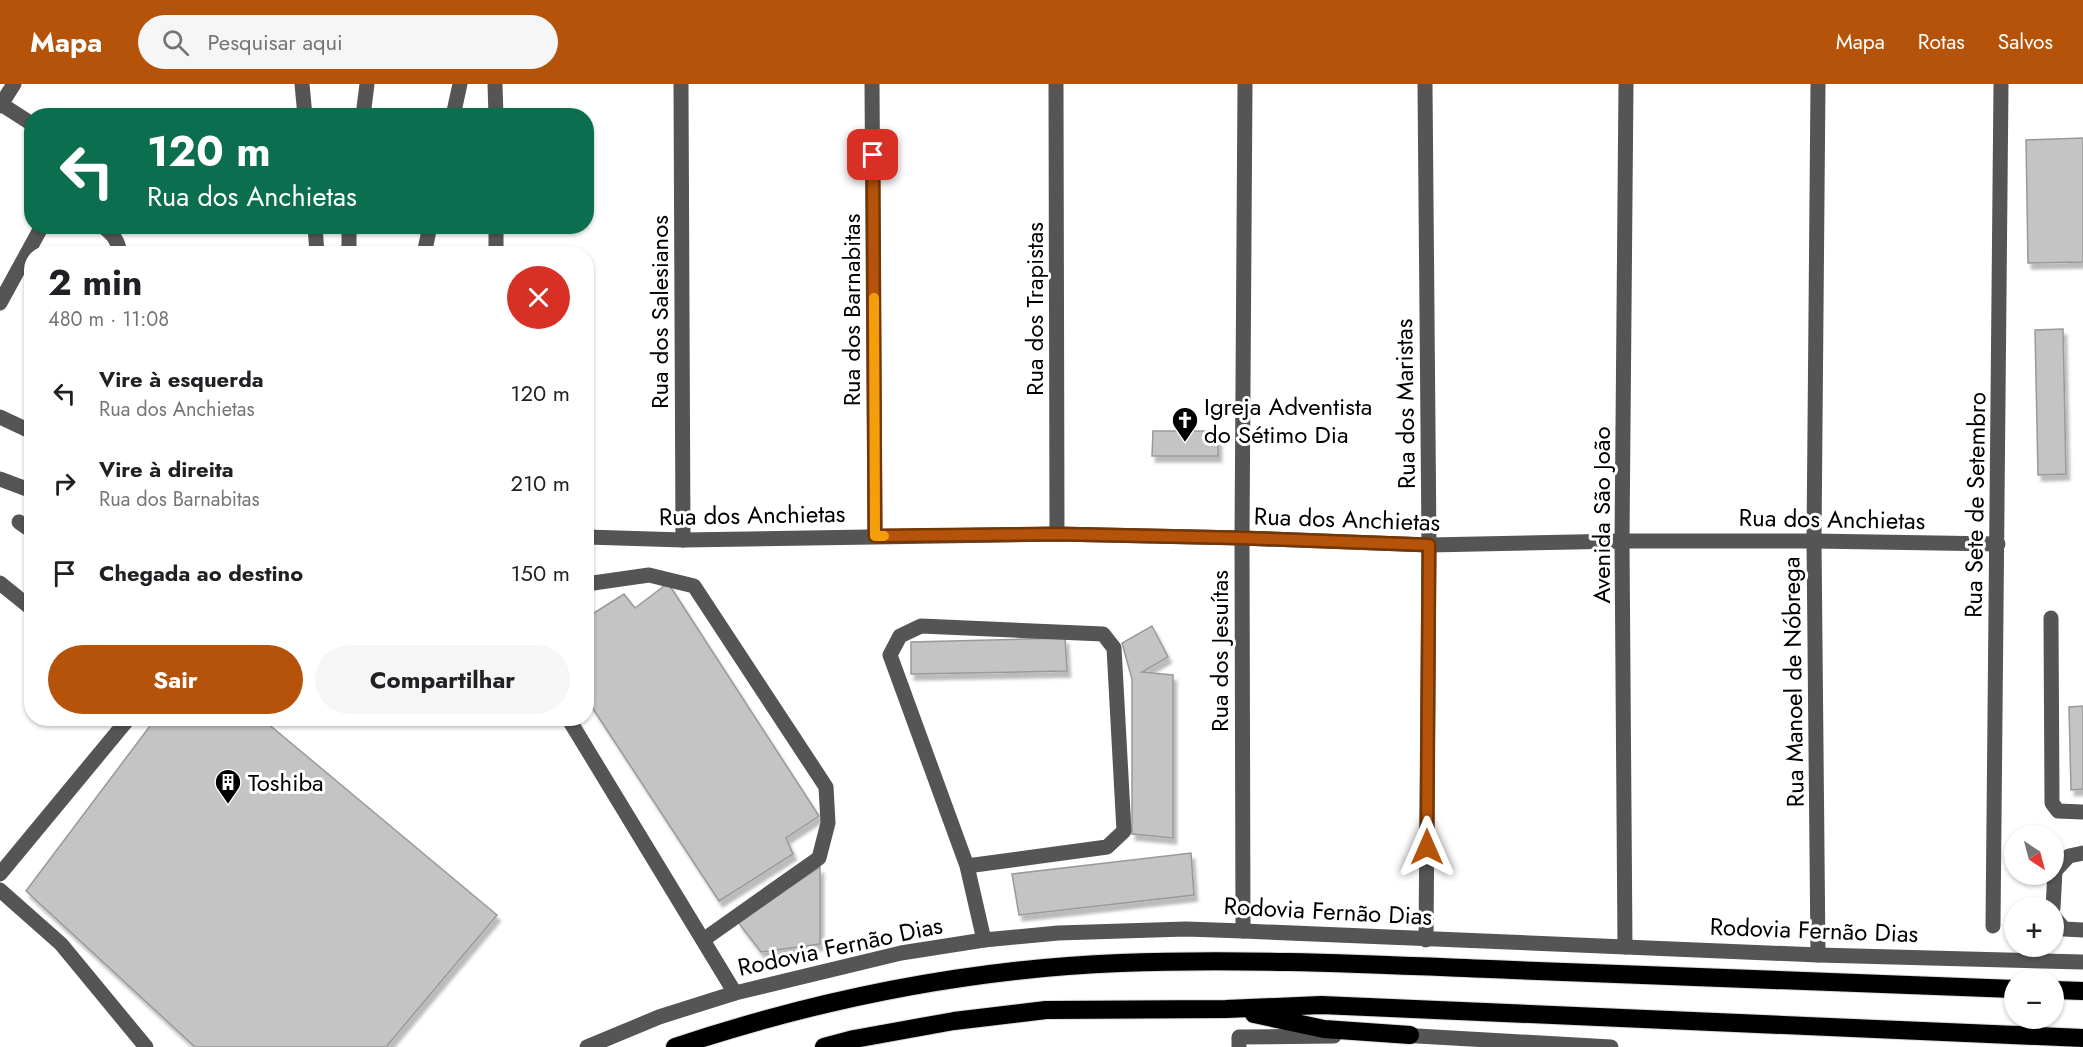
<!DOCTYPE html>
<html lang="pt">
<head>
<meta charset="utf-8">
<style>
	:root { --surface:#fff; --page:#f6f6f6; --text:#202124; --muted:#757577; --accent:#b45309 }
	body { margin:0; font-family:Jost,sans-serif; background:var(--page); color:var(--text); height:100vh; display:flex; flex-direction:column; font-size:22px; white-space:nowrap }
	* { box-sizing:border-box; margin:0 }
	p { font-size:20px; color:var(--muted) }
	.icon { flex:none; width:33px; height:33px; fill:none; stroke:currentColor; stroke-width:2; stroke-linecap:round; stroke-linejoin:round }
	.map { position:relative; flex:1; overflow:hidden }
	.details { position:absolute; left:24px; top:162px; width:570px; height:480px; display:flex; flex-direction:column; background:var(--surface); border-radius:24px; box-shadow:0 2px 4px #0004 }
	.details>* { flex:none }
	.guide { position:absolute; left:24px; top:24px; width:570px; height:126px; border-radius:24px; box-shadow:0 2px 4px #0004; background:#0b6e4f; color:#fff; overflow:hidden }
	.needle { width:39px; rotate:144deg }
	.fabs { position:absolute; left:2004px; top:741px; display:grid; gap:12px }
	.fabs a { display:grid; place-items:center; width:60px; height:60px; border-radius:50%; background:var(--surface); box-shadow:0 2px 4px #0004; font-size:30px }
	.pin { position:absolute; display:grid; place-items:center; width:51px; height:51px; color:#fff; margin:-26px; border-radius:12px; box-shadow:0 3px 9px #0006 }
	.me { position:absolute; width:66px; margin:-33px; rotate:0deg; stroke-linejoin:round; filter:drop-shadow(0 0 4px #0008) }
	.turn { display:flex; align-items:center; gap:21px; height:126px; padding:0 24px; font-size:27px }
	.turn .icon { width:78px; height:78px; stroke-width:2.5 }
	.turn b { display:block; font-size:42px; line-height:51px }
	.round { display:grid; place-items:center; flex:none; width:63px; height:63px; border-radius:32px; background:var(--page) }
	.overview { display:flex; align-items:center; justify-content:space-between; height:102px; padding:0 24px }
	h1 { font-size:36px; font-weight:700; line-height:45px }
	.action { display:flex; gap:12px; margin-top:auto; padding:12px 24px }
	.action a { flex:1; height:69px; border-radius:36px; background:var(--accent); color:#fff; font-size:24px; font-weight:700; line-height:69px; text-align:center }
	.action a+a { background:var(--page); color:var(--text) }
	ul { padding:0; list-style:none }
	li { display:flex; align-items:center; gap:18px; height:90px; padding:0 24px }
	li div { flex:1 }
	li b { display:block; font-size:22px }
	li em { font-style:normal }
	header { display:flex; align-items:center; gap:36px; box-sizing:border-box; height:84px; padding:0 30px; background:var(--accent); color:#fff }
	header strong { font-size:28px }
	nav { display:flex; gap:33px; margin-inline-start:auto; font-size:21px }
	.search { width:420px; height:54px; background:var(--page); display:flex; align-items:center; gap:15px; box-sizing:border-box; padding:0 21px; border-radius:33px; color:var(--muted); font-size:22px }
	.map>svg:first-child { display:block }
	.building { fill:#c4c4c4; stroke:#999; stroke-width:1.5; filter:url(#shadow) }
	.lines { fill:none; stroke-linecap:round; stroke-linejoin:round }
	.highway-casing { stroke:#dbdbdb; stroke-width:20 }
	.minor { stroke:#555; stroke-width:15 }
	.highway { stroke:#000; stroke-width:18 }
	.route-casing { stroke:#753606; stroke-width:15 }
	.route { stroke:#b45309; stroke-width:10 }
	.slow { stroke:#f59e0b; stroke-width:10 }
	.labels { text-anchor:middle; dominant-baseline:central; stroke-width:6; stroke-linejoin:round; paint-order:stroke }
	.street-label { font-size:24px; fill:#000; stroke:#fff }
	.poi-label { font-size:24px; fill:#000; stroke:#fff; text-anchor:start }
</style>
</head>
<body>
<header>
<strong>Mapa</strong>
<div class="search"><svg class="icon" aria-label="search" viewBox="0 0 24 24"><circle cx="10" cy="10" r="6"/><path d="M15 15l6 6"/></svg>Pesquisar aqui</div>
<nav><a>Mapa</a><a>Rotas</a><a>Salvos</a></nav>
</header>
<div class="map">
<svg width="2083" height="963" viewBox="0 0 2083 963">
	<defs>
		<filter id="shadow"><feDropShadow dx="3.5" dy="6" stdDeviation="1.5" flood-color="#0004"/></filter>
	</defs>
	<rect width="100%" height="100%" fill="#fff"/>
	<g class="building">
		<path d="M2083,54V178L2028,179L2026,56Z"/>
		<path d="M2063,245L2066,390L2038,391L2035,246Z"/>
		<path d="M1153,347H1218V372H1152Z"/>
		<path d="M668,499L819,732L786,754L793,770L719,817L586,614V534L624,510L635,524Z"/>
		<path d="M1152,542L1168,573L1142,588L1173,591V754L1132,750V595L1122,559Z"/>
		<path d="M1065,554L1067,587L911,590V558Z"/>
		<path d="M2083,622V705L2071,706L2069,623Z"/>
		<path d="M156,634H261L497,831L386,963H195L26,807Z"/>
		<path d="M1191,769L1194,811L1019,831L1012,790Z"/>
		<path d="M820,783V860L761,868L738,838Z"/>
	</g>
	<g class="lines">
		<g class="highway-casing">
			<g id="highway">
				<path d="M2054,906L2083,907"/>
				<path d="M1254,930L1324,945L1410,951"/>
				<path d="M675,963C819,915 969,885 1120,879C1251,874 1382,881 1513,886C1680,893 1847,899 2014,905"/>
				<path d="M824,963L854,955L954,937L1046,926L1226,925L1321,921L2083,954"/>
			</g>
		</g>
		<g class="minor">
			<path d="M302,0L305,32"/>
			<path d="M495,0L496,32"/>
			<path d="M681,0L683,456"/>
			<path d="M872,0L875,452"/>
			<path d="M1056,0L1057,450"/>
			<path d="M1425,0L1429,461L1426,856"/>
			<path d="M1,20L32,40"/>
			<path d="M0,22L14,0"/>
			<path d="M363,32L367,0"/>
			<path d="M453,32L460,0"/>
			<path d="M102,142C113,150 118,156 120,170"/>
			<path d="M315,142L317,170"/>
			<path d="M349,142V170"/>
			<path d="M496,142V170"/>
			<path d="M424,170L430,142"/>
			<path d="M0,219L42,142"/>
			<path d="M0,333L32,348"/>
			<path d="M0,395L32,407"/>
			<path d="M19,438L32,447"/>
			<path d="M586,453L683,456L1057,450L1242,454L1429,461L1622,457H1814L1998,460"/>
			<path d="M0,499L32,525"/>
			<path d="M586,500L649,491L694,502L826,703L828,739L819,774L703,856"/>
			<path d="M2051,534L2052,719L2058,727L2083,728"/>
			<path d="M568,634L735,909"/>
			<path d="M967,782L1107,763L1124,747L1114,564L1103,550L921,542L900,552L890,571L967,782L984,856"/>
			<path d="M0,790L129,634"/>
			<path d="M0,806L61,860L146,963"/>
			<path d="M2053,824L2055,787L2069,772L2083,769"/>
			<path d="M2054,833L2064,845L2083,846"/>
			<path d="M1993,842L2001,0"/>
			<path d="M1243,847L1242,454L1245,0"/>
			<path d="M1625,863L1622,457L1626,0"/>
			<path d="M1818,871L1814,457L1818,0"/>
			<path d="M1400,951L1611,963"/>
			<path d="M587,963L659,933L735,909L901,869L984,856L1058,849L1186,845L1243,847L1818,871L2083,878"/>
			<path d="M1239,963V953L1334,952"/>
		</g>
		<use href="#highway" class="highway"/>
	</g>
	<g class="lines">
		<g class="route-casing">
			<path id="route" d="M873,71L875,452L1057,450L1242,454L1429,461L1427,763"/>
		</g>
		<use href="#route" class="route"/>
		<path class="slow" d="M874,214L875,452H884"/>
	</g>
	<defs>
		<g id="church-pin" transform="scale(1.35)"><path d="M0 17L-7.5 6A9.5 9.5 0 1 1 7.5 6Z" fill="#000" stroke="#fff"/><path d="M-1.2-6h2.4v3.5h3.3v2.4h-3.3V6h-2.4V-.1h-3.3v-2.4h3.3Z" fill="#fff"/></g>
		<g id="building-pin" transform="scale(1.35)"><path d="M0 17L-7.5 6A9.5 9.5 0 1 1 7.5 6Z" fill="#000" stroke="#fff"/><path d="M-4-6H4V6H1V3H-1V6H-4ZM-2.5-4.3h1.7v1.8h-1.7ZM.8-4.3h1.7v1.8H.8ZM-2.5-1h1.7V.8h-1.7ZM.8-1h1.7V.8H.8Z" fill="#fff"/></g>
	</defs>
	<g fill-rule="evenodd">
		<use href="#church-pin" x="1185" y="336"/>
		<use href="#building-pin" x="228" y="698"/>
	</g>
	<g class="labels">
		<g class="street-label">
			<text transform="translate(1034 225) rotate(-90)">Rua dos Trapistas</text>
			<text transform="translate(851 226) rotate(-90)">Rua dos Barnabitas</text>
			<text transform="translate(659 228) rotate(-90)">Rua dos Salesianos</text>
			<text transform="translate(1405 320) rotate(-91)">Rua dos Maristas</text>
			<text transform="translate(1975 421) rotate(-89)">Rua Sete de Setembro</text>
			<text transform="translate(752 431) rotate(-1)">Rua dos Anchietas</text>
			<text transform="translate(1601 431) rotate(-90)">Avenida São João</text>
			<text transform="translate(1347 435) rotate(2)">Rua dos Anchietas</text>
			<text transform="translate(1832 435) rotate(1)">Rua dos Anchietas</text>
			<text transform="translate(1219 567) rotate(-90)">Rua dos Jesuítas</text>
			<text transform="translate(1793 598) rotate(-91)">Rua Manoel de Nóbrega</text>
			<text transform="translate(1328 827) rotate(3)">Rodovia Fernão Dias</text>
			<text transform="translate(1814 846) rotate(2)">Rodovia Fernão Dias</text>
			<text transform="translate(840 862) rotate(-12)">Rodovia Fernão Dias</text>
		</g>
		<g class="poi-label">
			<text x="1204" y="322">Igreja Adventista<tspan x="1204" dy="28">do Sétimo Dia</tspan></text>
			<text x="248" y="698">Toshiba</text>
		</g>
	</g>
</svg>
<div class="fabs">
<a><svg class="needle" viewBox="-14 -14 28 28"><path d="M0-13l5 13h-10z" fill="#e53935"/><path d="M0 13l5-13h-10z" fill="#757577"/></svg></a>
<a>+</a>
<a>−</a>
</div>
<div class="pin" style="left:873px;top:71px;background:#d93025"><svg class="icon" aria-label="arrive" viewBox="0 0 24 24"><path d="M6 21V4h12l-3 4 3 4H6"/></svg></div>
<svg class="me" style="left:1427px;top:763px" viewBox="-20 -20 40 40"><path d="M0-17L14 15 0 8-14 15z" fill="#b45309" stroke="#fff" stroke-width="4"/></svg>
<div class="guide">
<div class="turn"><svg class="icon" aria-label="left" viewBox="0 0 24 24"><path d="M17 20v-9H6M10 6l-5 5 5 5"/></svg><div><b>120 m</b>Rua dos Anchietas</div></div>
</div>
<section class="details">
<div class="overview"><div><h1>2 min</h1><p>480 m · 11:08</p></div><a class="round" style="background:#d93025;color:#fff"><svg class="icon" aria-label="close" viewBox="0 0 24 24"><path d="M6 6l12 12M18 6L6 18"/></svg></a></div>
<ul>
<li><svg class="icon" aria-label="left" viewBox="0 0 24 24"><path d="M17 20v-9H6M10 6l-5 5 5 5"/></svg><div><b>Vire à esquerda</b><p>Rua dos Anchietas</p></div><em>120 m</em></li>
<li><svg class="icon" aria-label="right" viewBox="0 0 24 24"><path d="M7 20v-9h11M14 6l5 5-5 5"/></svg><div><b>Vire à direita</b><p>Rua dos Barnabitas</p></div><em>210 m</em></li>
<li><svg class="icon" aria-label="arrive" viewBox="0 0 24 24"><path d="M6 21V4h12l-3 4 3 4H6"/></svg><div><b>Chegada ao destino</b></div><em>150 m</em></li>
</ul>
<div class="action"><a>Sair</a><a>Compartilhar</a></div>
</section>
</div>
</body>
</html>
